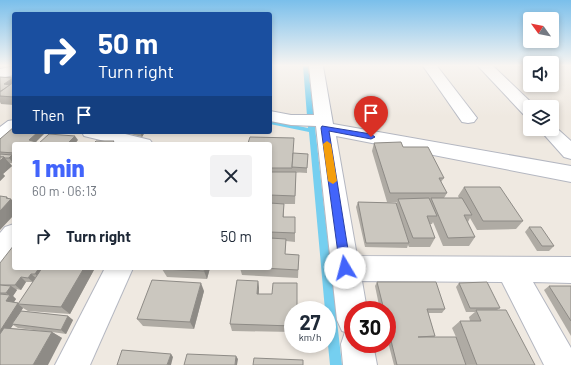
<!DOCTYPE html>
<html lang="en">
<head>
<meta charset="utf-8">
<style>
	:root { --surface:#fff; --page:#f2f2f3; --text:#1f2937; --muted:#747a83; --accent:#4264fb }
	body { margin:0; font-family:Barlow,sans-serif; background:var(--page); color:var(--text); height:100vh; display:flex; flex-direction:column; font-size:15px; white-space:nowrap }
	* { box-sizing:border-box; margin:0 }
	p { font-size:13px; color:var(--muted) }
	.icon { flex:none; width:22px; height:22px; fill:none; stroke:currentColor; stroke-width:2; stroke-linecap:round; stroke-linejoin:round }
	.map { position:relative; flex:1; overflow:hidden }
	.side { position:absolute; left:12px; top:142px; width:260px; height:128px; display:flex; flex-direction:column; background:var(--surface); border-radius:4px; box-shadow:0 2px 6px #0003 }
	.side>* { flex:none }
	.hud { position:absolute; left:12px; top:12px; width:260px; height:122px; border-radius:4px; box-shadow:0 2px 6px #0003; background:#1a4fa0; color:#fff; overflow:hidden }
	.needle { width:26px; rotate:303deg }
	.fabs { position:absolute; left:523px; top:12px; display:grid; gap:8px }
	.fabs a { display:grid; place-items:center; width:36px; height:36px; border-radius:4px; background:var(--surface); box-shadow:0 2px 6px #0003; font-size:20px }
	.speed { position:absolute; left:284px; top:301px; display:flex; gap:8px; font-size:20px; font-weight:700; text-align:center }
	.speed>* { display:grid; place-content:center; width:52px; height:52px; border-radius:50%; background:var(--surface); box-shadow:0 2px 6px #0003; line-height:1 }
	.speed small { font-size:10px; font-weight:400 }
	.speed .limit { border:6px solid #d22; background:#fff; color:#111 }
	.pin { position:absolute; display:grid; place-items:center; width:34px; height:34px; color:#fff; margin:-41px -17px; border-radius:50% 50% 50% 0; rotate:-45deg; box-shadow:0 0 4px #0007 }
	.pin .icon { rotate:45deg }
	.me { position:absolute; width:44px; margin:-22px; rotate:352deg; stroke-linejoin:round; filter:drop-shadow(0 0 3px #0008) }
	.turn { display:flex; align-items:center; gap:14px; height:84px; padding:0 20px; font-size:18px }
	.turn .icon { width:52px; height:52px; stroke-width:2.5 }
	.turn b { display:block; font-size:28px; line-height:34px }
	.then { display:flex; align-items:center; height:38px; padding:0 20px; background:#0003; gap:8px; font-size:15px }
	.round { display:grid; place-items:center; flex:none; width:42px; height:42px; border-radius:4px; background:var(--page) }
	.headline { display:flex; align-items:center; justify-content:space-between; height:68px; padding:0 20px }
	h1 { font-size:24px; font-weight:800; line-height:30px; color:var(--accent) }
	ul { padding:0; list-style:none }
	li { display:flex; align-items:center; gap:12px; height:52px; padding:0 20px }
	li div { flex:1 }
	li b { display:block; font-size:15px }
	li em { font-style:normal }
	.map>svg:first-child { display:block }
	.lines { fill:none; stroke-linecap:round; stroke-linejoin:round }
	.stream { fill:#75cff0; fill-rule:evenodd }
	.minor-casing { stroke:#b4b7c1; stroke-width:2 }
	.minor { fill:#fff; fill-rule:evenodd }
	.wall { fill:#afaba4; fill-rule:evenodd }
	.shaded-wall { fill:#8e8b86 }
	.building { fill:#cbc7bf; stroke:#8e8b86 }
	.route { fill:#4264fb; stroke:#2b41a3 }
	.slow { fill:#f59e0b }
</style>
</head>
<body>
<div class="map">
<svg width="571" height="365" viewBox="0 0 571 365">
	<rect width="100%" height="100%" fill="#efe9e1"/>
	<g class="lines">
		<path class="stream" d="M303,66H308L342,365H330L327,335V310H325L309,132L270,124V120L308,128Z"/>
		<g class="minor-casing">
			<g id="minor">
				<path d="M14,66V75L0,78V69Z"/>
				<path d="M309,66H323L333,124L571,166V182L336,136L357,256L571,257V283L533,282L571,348V365H544L502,282L362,281L367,310H353V344H373L377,365H343L341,344L345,332L342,331L337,320L316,126L291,125L270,121V111L291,115H314Z"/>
				<path d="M423,66H437L477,118L474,122L468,123L462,122Z"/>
				<path d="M478,66H493L536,107H530V116L524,115Z"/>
				<path d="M14,120V132H17L7,141L0,143V127L8,121Z"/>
				<path d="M552,124L571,141V159L564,157L539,129H552Z"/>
				<path d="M82,132H117L150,140L153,144H117L84,136Z"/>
				<path d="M14,224V254L9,260L0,264V233L5,227Z"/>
				<path d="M105,268H133L90,365H55Z"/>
			</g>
		</g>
		<use href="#minor" class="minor"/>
	</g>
	<g class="wall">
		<path d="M0,77L13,78L14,79V105L1,104L0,102Z"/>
		<path d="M14,132H46L36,141L38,144H14V162L13,163H10L12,166L3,174L5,176L0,181V139Z"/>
		<path d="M123,132H145L142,137Z"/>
		<path d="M374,143L403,147L444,178L441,182L447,193L444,198H459L458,196L464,187L523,221L516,229L477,230L470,218L468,222L475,237L469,246H443L433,222L432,224H430L435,238L430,247H409L408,245L407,248L365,247L356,207L358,202L396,203L397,202H387L372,151Z"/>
		<path d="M270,144L293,153L307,168V173L292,172H296L295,204H284V217H295V242L286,241L285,254L299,255L298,278L242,275L240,268H270Z"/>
		<path d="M529,227L554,246L549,251H537L525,232Z"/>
		<path d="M0,263L95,268L70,314L28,311L23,308L21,311L68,316L73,320L66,334L52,332L62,338L0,365ZM26,282H33L19,303L14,302L16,299L13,296L17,290L16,289L21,290ZM13,325L18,328L49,332L10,328Z"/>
		<path d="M210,268L207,279L167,277L162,269Z"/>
		<path d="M258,281L259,288V294L293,310V332L232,331L230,324Z"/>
		<path d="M377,282L445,309L442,313H428L435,336L434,337H456L452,328L460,321H470L469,317L475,312H466L456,287L459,283L500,308L497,310L535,365H394L387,338V310H380L375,286Z"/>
		<path d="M549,286H571V336L544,290Z"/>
		<path d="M204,291L194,329L143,326L137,319Z"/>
	</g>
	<g class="shaded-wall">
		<path d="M13,78L14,79V84L3,91L4,84Z"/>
		<path d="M38,132H46L34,144L29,140Z"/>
		<path d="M140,132H145L142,137Z"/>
		<path d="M75,136L78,140L75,144H67Z"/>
		<path d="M12,155L14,158V162L13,163L9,158Z"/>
		<path d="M4,157L12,166L3,174L5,176L0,181V161Z"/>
		<path d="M7,197L10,200L11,199L14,202V215L0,230V211Z"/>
		<path d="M39,268H46L40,278L35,274Z"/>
		<path d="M84,268H95L70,314L61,307Z"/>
		<path d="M205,268H210L207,279L204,271Z"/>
		<path d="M31,274L36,278L33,282L28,278Z"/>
		<path d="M21,277L26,282L21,290L15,285Z"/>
		<path d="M258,281L259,288L258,301L257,294Z"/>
		<path d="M201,283L204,291L194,329L190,322Z"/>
		<path d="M11,286L17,290L13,296L16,299L12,305L6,301L10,296L6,293Z"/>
		<path d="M18,303L20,304H18L23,308L13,324H12L13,325L0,345V331Z"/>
		<path d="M68,316L73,320L66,334L61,330Z"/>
		<path d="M52,332L62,338L48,365H33Z"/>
		<path d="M171,354L173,357L171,365H167Z"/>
		<path d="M236,356L238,359L237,365H235Z"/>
	</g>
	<g class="building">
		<path d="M0,77L13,78L4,84L10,85L1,91H0Z"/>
		<path d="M14,82V97L0,96V92Z"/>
		<path d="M14,127V132H38L29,140L36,142L34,144H14V153L0,152V139Z"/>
		<path d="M49,134L75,136L67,144H38Z"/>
		<path d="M250,137L294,138L292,168H270V144H238L239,143H248Z"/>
		<path d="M96,141H114L112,144H93Z"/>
		<path d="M401,142L403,147H428L444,178H439L447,193H390L374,143Z"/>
		<path d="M293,153L308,154L307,168L292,167Z"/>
		<path d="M0,154L12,155L9,158H5L4,157H0Z"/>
		<path d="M0,157H4L0,161Z"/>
		<path d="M270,172H296L295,196L270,195Z"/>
		<path d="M464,187H500L523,221H483Z"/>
		<path d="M0,196L7,197L6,198L11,199L0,211Z"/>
		<path d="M429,198L437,216H427L435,238H413L398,199Z"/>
		<path d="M431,198H462L472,215H464L475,237L448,238Z"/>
		<path d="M358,202L396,203L409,243H366Z"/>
		<path d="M270,203L284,204L283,217H295V233L270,232Z"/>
		<path d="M529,227H541L554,246H542Z"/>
		<path d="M270,238L286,239L285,254L299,255L298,270L263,268H270Z"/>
		<path d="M14,245V268H39L35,274H31L28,278L21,277L15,285H0V263Z"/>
		<path d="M42,268H84L61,307L18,304Z"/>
		<path d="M163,268H205L204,271L162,269Z"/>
		<path d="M152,280L201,283L190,322L137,319Z"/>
		<path d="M237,280L258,281L257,294H272L273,283H297V310H293V326L230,324Z"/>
		<path d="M377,282H436L445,309H427L435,336L418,337H456L466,365H397L387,324V310H384Z"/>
		<path d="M487,282L500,308H470L459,283Z"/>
		<path d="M0,285L11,286L6,293H0Z"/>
		<path d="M549,286H571V321Z"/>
		<path d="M0,294L10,295L6,301L18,303L0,331Z"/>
		<path d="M476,310H506L535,365H477L460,321H481Z"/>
		<path d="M21,311L68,316L61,330L12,324Z"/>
		<path d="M4,328L52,332L33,365H0V334Z"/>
		<path d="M122,350L171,354L167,365H117Z"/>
		<path d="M187,354L236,356L235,365H184Z"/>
		<path d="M254,358L303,360V365H253Z"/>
	</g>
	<linearGradient id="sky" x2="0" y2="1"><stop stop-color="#7abfeb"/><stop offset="0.56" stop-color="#f8f5f2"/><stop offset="1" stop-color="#f8f5f2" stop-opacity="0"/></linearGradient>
	<rect width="571" height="117" fill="url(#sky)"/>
	<path class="route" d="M322,126L371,134L375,137L371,139L329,131L351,268L349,272L345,273L341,272L340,268L321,128Z"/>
	<path class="slow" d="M327,141L331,144L337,181L333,184L328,181L323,144Z"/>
</svg>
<div class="fabs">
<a><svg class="needle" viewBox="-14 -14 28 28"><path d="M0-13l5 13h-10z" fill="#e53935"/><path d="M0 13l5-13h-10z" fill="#747a83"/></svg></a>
<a><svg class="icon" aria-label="sound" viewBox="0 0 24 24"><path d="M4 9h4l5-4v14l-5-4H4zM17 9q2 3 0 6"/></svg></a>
<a><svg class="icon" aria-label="layers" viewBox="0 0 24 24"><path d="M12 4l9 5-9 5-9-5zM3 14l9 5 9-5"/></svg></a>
</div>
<div class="speed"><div>27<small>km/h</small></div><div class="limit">30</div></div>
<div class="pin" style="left:371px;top:137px;background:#d93025"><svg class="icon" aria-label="arrive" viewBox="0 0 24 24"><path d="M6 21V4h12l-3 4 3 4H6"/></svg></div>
<svg class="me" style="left:345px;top:268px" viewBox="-20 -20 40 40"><circle r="19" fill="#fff"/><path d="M0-13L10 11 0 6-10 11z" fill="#4264fb"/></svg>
<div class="hud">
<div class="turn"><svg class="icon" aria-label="right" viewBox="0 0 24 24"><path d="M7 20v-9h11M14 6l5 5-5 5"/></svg><div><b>50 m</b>Turn right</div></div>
<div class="then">Then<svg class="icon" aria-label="arrive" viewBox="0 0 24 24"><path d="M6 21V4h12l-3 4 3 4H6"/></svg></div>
</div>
<section class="side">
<div class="headline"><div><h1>1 min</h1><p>60 m · 06:13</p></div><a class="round"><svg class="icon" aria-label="close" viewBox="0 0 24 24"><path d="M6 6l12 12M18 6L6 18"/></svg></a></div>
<ul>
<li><svg class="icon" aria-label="right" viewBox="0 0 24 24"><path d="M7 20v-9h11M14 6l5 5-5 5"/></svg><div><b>Turn right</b></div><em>50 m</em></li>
</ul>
</section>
</div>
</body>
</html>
